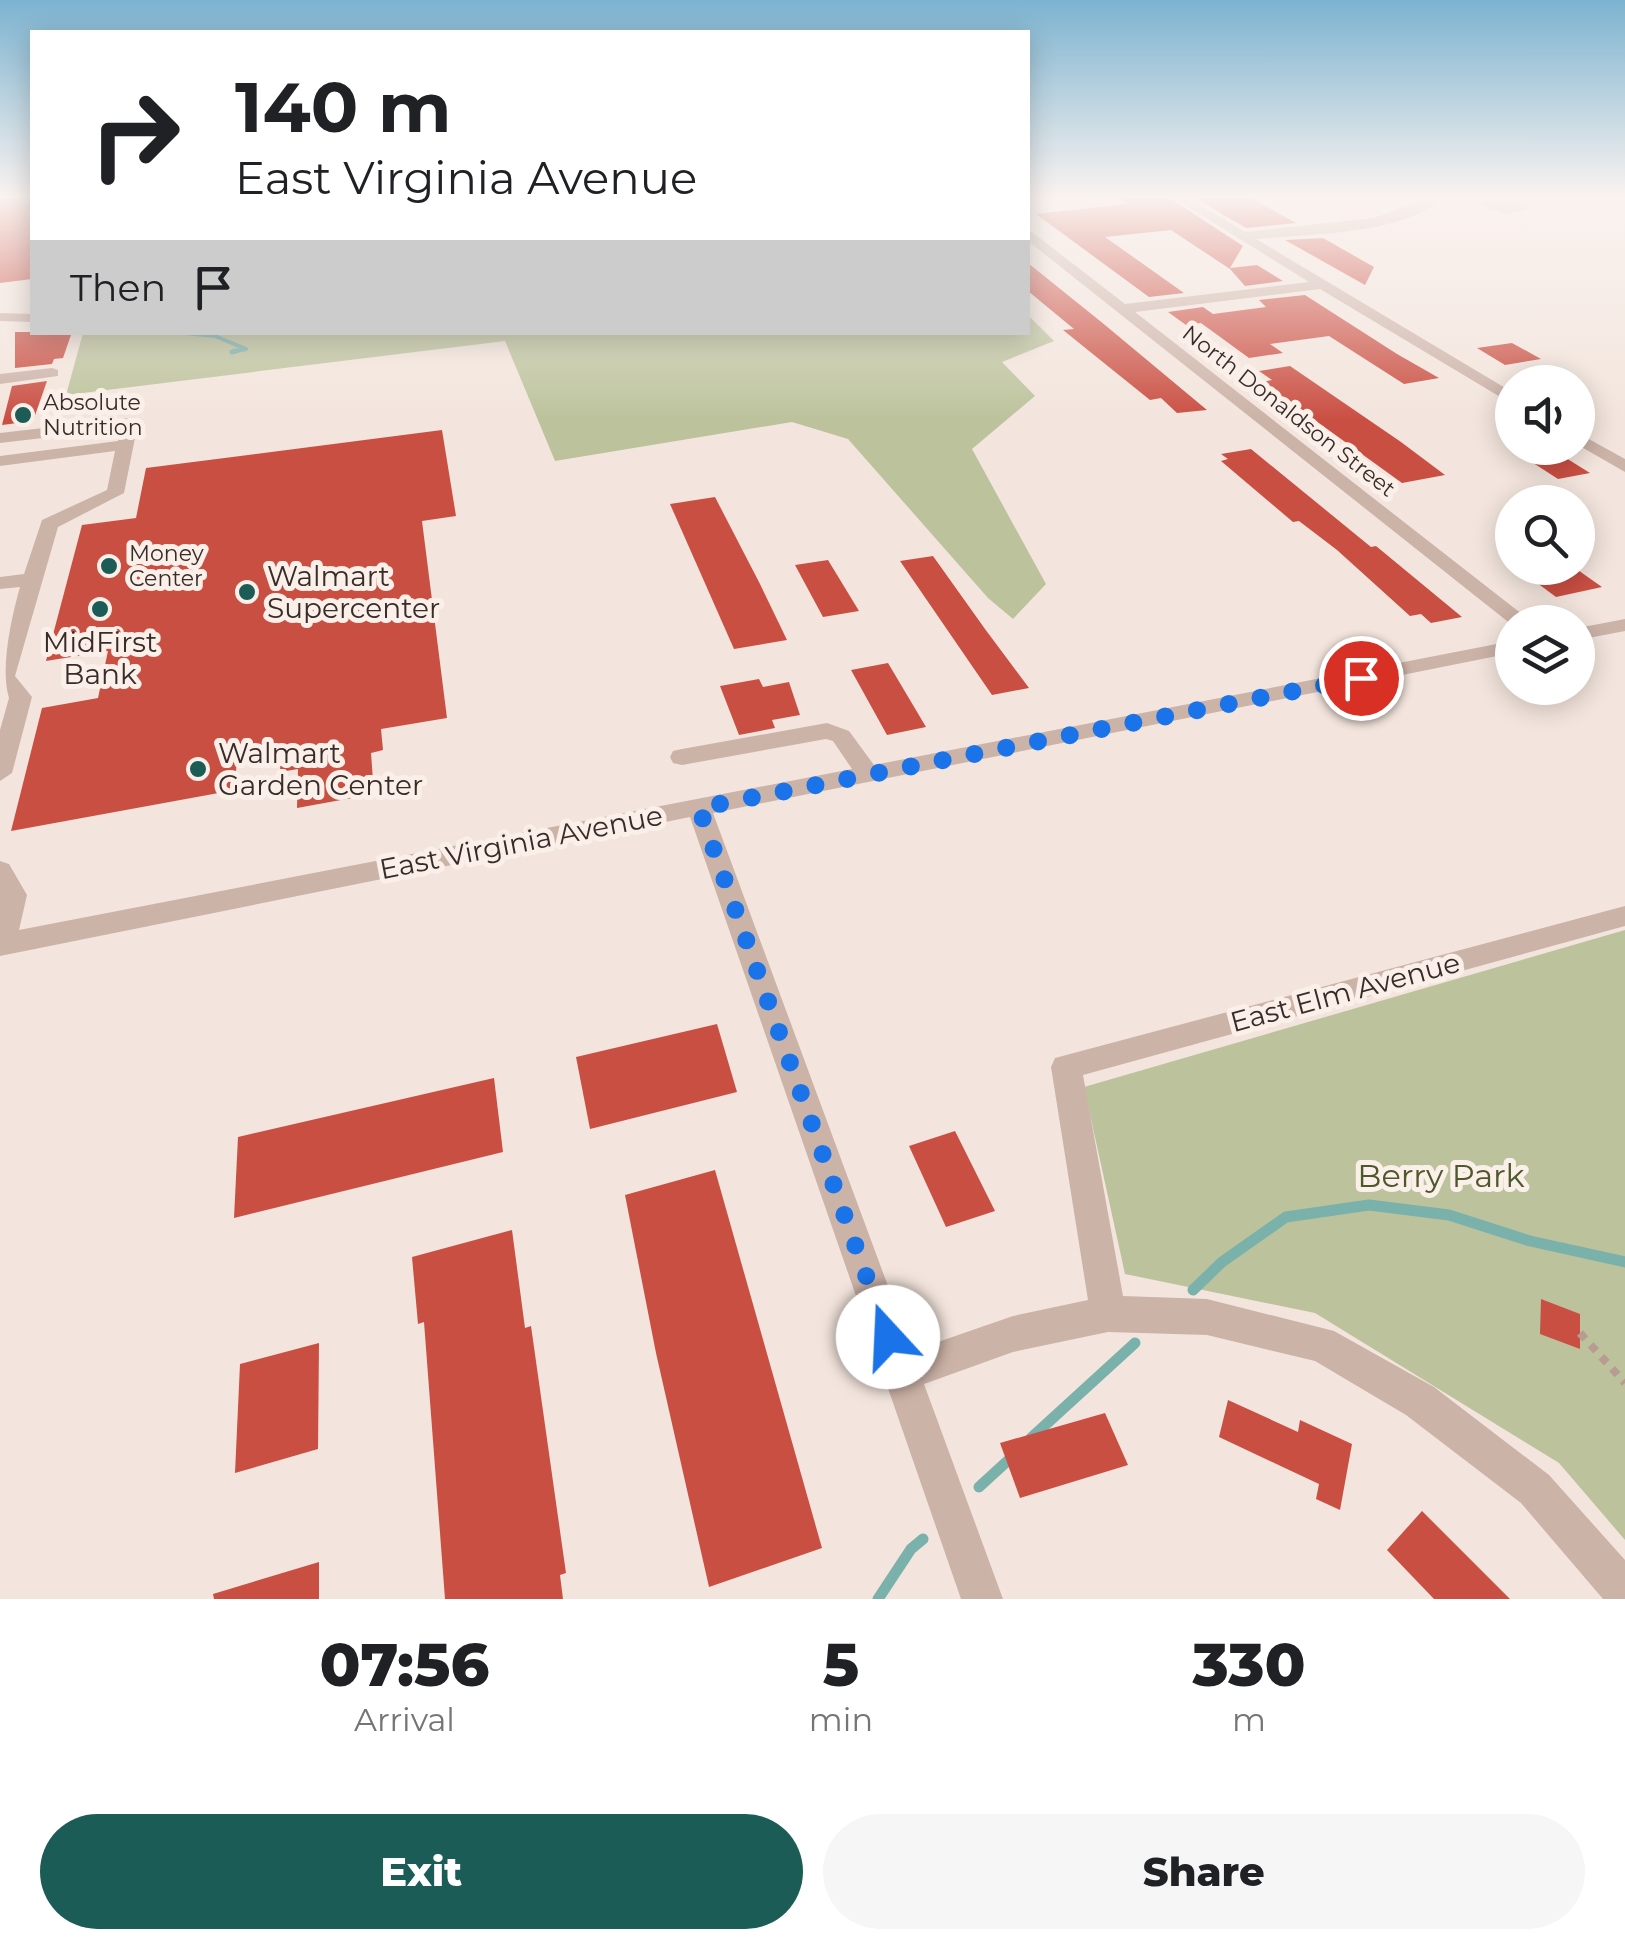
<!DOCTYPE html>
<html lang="en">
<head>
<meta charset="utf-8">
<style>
	:root { --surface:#fff; --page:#f6f6f6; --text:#202124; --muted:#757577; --accent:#1c5c56 }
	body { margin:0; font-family:Montserrat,sans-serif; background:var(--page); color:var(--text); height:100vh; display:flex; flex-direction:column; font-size:38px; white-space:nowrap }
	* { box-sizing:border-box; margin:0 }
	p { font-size:32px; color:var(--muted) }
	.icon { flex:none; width:55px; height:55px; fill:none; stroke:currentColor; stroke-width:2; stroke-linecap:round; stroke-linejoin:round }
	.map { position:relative; height:1599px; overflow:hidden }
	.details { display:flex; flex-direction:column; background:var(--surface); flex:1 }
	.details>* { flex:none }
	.guide { position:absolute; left:30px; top:30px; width:1000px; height:305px; border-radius:0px; box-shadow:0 5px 25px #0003; background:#fff; color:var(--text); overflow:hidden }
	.controls { position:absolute; left:1495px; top:365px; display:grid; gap:20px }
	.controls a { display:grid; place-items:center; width:100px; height:100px; border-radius:50%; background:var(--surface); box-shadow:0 5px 25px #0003; font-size:50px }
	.pin { position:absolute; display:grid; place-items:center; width:85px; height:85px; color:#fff; margin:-42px; border:5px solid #fff; border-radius:50%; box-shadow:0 2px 10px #0007 }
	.me { position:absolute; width:110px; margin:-55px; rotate:340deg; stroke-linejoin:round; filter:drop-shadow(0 0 8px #0008) }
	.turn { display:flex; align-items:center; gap:35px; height:210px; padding:0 40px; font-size:45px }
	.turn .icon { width:130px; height:130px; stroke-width:2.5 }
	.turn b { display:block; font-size:70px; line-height:85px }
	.then { display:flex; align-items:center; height:95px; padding:0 40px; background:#0003; gap:20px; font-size:38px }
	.eta { display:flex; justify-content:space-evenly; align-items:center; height:170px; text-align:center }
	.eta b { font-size:60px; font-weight:800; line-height:70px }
	.cta { display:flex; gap:20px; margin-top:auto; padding:20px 40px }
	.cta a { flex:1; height:115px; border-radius:60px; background:var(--accent); color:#fff; font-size:40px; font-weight:800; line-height:115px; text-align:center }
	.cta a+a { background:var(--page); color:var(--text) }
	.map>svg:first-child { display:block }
	.green { fill:#bcc39c }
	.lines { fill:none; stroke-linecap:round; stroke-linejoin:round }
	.stream-far2 { stroke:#7ab1ab; stroke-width:4 }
	.stream-far1 { stroke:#7ab1ab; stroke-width:5 }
	.stream { stroke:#7ab1ab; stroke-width:11 }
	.building { fill:#ca4f43 }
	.path { stroke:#b89c92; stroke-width:8; stroke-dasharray:8 8; stroke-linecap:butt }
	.minor { fill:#ccb3a8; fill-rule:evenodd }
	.route { stroke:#1a73e8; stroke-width:18; stroke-dasharray:0 32.4 }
	.poi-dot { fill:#1c5c56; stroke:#faf0e9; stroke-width:4 }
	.labels { text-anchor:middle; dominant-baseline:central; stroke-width:10; stroke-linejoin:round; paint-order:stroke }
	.far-poi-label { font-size:22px; fill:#382b28; stroke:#faf0e9; text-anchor:start }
	.far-street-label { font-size:22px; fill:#382b28; stroke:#faf0e9 }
	.poi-label { font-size:28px; fill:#382b28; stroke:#faf0e9; text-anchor:start }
	.street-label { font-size:28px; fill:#382b28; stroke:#faf0e9 }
	.near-park-label { font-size:32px; fill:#4e582b; stroke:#faf0e9 }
</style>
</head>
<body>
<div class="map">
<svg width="1625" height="1599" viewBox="0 0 1625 1599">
	<rect width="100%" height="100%" fill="#f3e5dd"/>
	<g class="green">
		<path d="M1028,315L1054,341L1002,362L1035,396L972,449L1046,584L1013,619L988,598L848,439L792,422L555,461L505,341L66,395L83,333L1028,332Z"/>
		<path d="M1625,930V1540L1559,1463L1315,1313L1125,1274L1084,1087Z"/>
	</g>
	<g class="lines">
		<path class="stream-far2" d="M175,332L215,336L246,349L232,352"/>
		<path class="stream-far1" d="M232,352L236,351"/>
		<g class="stream">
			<path d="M1193,1290L1222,1262L1286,1217L1369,1205L1449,1215L1530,1241L1625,1262"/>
			<path d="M1031,1438L1135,1343"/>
			<path d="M979,1487L1014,1455"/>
			<path d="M878,1599L911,1549L923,1539"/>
		</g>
	</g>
	<g class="building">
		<path d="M0,195H32V279L0,283Z"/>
		<path d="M1113,195H1165L1243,246L1230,268L1257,265L1283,281L1245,286L1230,269L1171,230L1105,237L1184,293L1149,297L1036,214L1127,204Z"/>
		<path d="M1190,195H1246L1296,223L1246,228Z"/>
		<path d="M1323,238L1374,267L1365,285L1285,240Z"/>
		<path d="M1028,263L1105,325L1207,410L1177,413L1161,398L1150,400L1063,330L1074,329L1028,291Z"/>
		<path d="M1305,295L1397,354L1439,378L1404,384L1329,336L1270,344L1283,353L1249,358L1201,323L1186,325L1168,312L1203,307L1213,314L1266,307L1259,300Z"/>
		<path d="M15,332H72L63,358L54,359L52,364L15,368Z"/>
		<path d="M1512,343L1541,359L1505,365L1477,348Z"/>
		<path d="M1290,366L1401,442L1445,475L1402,483L1262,382L1272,380L1259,371Z"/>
		<path d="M47,381L33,421L2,425L12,386Z"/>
		<path d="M442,430L456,516L422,521L447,718L381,729L383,750L371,753L374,794L297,808L298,769L280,772L281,748L237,755L235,790L11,831L42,708L98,698L108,651L46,661L82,525L136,518L146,468Z"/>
		<path d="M1510,448H1550L1590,473L1558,479Z"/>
		<path d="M1251,449L1371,547L1376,546L1462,617L1431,623L1421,614L1410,616L1337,550L1299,521L1293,522L1221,461L1228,459L1221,454Z"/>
		<path d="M715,497L760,584L787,640L734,649L670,504Z"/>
		<path d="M933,556L985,629L1029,688L992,695L900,561Z"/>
		<path d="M828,560L859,611L823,617L795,565Z"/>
		<path d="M1517,568H1575L1602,587L1556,597Z"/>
		<path d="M888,663L926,727L887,735L851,670Z"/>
		<path d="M759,679L763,687L789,682L800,715L772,720L775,728L739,735L720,686Z"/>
		<path d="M717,1024L737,1092L590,1129L576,1057Z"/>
		<path d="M494,1078L503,1152L234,1218L238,1137Z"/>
		<path d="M955,1131L995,1211L946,1227L909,1146Z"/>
		<path d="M715,1170L822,1548L709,1587L656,1353L625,1195Z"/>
		<path d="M512,1230L525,1328L531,1326L562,1545L566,1573L560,1575L563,1599H445L424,1322L418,1324L412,1257Z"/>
		<path d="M1541,1299L1580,1314V1349L1540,1334Z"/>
		<path d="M319,1343L318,1449L235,1473L240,1364Z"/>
		<path d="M1228,1400L1298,1432L1300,1420L1352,1444L1340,1510L1316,1499L1319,1484L1219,1437Z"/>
		<path d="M1105,1413L1128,1465L1020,1498L1000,1443Z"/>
		<path d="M1422,1511L1510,1599H1434L1387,1550Z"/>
		<path d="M319,1562V1599H214L213,1594Z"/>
	</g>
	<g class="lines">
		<path class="path" d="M1580,1333L1625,1383"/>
		<g class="minor">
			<path d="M1169,195H1183L1245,232L1374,218L1434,195L1510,196L1528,203V209L1508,214L1448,196C1397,236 1318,233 1256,239L1512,392V404L1320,289L1135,312L1532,622L1512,625L1028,241V231L1032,232L1125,304L1309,282Z"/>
			<path d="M0,313L32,314V322L0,321Z"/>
			<path d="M52,368L58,370V376L0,384V374Z"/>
			<path d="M130,418L138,423L124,493L58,527L15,676L32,697L12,773L0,781V730L9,698C0,669 11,619 20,587L0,589V577L24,574L42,520L107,490L115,451L0,466V456L118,441L120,429L0,443V433Z"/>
			<path d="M1578,433L1625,459V472L1578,445Z"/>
			<path d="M1625,619V631L1578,640V628Z"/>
			<path d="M1512,641V653L713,813L912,1351L1013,1316L1088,1300L1051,1067L1055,1058L1625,906V926L1083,1075L1123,1296L1207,1299L1334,1331L1434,1387L1549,1475L1625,1560V1599H1603L1521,1503L1406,1415L1315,1361L1207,1335L1108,1332L1013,1352L924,1384L1003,1599H961L690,817L0,956V861L9,864L27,895L19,930L852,769L833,741L826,739L682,765L673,763L670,757L673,751L682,749L827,723L849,731L874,765Z"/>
		</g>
	</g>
	<linearGradient id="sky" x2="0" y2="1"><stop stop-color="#7cb3d0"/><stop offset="0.47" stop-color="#faf3f0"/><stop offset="1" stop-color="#faf3f0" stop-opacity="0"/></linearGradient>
	<rect width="1625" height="419" fill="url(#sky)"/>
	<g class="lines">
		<path class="route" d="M888,1337L699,808L1361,678"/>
	</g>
	<g class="poi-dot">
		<circle cx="23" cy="415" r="10"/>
		<circle cx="109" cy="566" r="10"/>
		<circle cx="247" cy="592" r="10"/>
		<circle cx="100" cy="609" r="10"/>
		<circle cx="198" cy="769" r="10"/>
	</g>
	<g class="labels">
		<g class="far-poi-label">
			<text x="43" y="402">Absolute<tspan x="43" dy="25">Nutrition</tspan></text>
			<text x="129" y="553">Money<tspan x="129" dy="25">Center</tspan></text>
		</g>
		<g class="far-street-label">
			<text transform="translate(1289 411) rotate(38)">North Donaldson Street</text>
		</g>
		<g class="poi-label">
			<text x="267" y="576">Walmart<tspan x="267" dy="32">Supercenter</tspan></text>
			<text x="100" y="642" text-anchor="middle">MidFirst<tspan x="100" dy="32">Bank</tspan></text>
			<text x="218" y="753">Walmart<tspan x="218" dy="32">Garden Center</tspan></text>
		</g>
		<g class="street-label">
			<text transform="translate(521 842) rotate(-11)">East Virginia Avenue</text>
			<text transform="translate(1345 992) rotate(-15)">East Elm Avenue</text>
		</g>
		<g class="near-park-label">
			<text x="1441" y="1175">Berry Park</text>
		</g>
	</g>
</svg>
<div class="controls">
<a><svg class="icon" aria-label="sound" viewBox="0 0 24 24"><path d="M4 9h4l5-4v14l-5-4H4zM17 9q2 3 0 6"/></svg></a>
<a><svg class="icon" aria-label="search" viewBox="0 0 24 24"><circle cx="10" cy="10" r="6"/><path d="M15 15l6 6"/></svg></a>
<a><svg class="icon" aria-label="layers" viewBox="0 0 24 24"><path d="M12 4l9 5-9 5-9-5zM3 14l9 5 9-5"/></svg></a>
</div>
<div class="pin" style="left:1361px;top:678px;background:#d93025"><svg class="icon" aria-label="arrive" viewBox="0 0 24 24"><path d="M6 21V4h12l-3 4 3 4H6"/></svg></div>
<svg class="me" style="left:888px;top:1337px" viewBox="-20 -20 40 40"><circle r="19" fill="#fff"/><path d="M0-13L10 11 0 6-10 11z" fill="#1a73e8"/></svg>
<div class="guide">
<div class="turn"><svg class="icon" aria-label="right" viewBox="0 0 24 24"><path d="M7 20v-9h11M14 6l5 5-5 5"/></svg><div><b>140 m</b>East Virginia Avenue</div></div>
<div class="then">Then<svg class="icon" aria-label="arrive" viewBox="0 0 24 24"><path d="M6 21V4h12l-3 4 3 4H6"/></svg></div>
</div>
</div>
<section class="details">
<div class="eta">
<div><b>07:56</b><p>Arrival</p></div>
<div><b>5</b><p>min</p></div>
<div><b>330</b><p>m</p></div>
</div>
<div class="cta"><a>Exit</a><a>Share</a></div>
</section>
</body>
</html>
